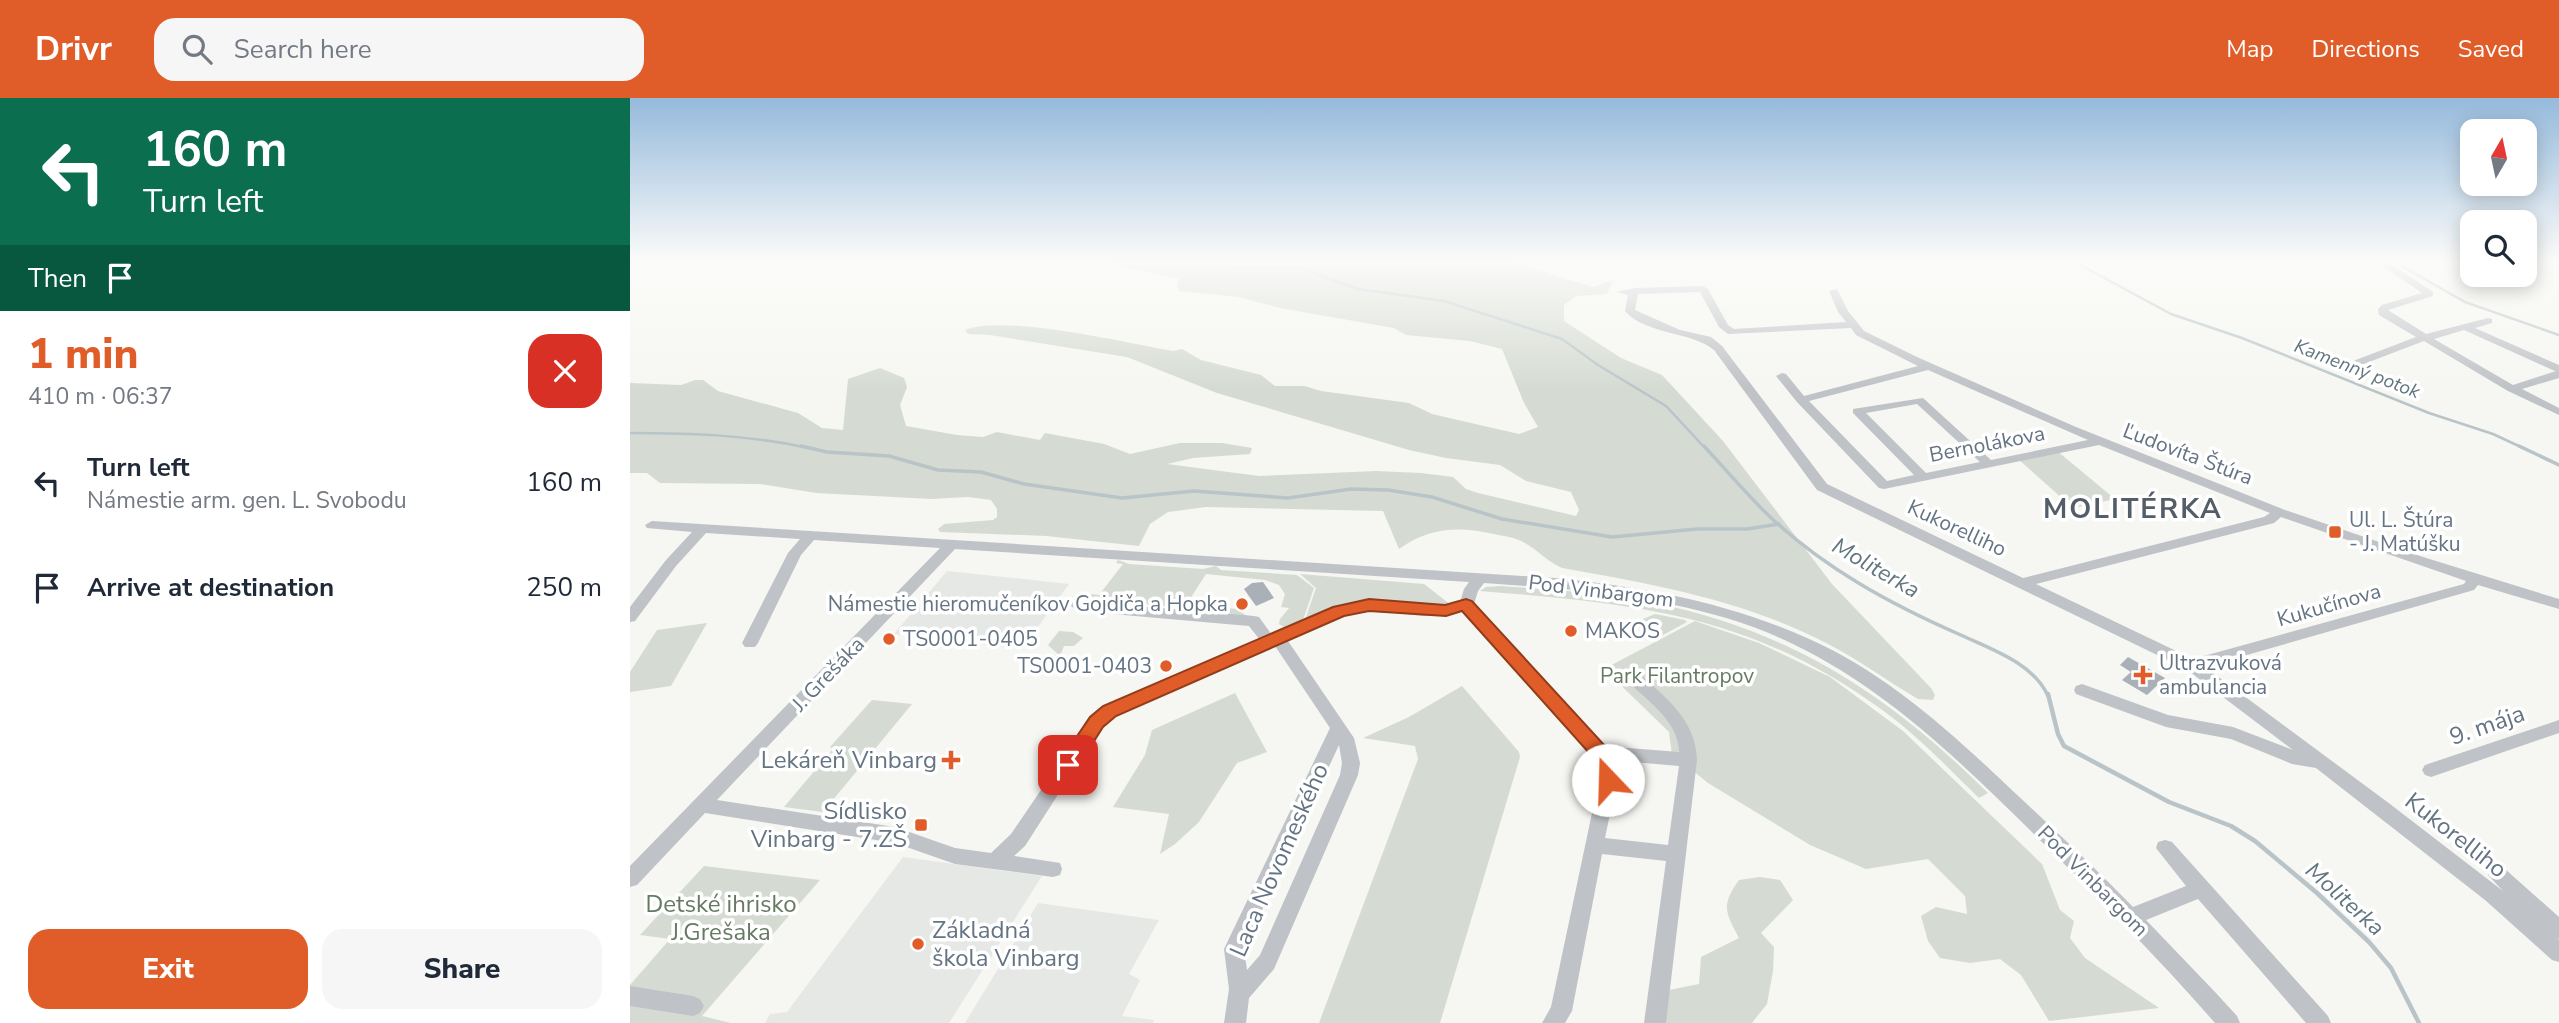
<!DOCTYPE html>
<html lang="en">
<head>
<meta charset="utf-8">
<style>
	:root { --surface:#fff; --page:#f6f6f7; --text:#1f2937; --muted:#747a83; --accent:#e05c28 }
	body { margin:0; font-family:"Nunito Sans",sans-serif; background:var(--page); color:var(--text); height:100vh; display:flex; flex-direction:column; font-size:26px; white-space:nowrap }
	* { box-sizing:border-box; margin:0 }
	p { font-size:23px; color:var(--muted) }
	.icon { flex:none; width:38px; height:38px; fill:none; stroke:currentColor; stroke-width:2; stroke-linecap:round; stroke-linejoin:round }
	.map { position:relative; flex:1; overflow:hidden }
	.side { display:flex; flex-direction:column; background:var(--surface); width:630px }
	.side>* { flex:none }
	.guide { background:#0b6e4f; color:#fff; overflow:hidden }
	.needle { width:46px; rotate:9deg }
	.controls { position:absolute; left:1830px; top:21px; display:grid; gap:14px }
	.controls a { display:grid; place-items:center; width:77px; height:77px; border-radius:14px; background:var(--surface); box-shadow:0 4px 18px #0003; font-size:35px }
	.pin { position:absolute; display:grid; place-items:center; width:60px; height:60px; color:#fff; margin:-30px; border-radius:14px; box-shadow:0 4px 10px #0006 }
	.me { position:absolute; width:77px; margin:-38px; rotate:339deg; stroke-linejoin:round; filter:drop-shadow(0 0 5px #0008) }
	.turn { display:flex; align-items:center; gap:24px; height:147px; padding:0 28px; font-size:32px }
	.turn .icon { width:91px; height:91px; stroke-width:2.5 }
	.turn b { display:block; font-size:49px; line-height:60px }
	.then { display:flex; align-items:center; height:66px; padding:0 28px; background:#0003; gap:14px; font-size:26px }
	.round { display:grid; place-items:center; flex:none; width:74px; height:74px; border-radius:21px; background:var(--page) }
	.overview { display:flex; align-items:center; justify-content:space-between; height:119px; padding:0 28px }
	h1 { font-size:42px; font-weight:800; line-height:52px; color:var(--accent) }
	.action { display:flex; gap:14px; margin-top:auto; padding:14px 28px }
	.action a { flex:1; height:80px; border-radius:21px; background:var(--accent); color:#fff; font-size:28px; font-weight:800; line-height:80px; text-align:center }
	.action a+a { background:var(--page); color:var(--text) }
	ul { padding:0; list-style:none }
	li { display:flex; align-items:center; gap:21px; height:105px; padding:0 28px }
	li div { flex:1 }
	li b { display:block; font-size:26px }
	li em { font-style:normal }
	header { display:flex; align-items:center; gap:42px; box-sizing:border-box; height:98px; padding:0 35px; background:var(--accent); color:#fff }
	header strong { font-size:33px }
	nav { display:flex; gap:38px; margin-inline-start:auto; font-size:24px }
	.search { width:490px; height:63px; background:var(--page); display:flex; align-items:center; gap:18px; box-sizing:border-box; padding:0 24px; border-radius:21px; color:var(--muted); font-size:26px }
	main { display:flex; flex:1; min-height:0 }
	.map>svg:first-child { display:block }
	.built { fill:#e6e8e6 }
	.green { fill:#d5dbd2 }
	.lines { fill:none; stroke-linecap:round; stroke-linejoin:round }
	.stream-far2 { stroke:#b9c4c9; stroke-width:2.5 }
	.stream-far1 { stroke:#b9c4c9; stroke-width:3.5 }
	.stream { stroke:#b9c4c9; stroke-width:4.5 }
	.building { fill:#a9b0b7 }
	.minor { fill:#bfc2c6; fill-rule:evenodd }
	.route { fill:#e05c28; stroke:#923c1a; stroke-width:2 }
	.poi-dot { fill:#e05c28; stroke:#fff; stroke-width:2.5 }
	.labels { text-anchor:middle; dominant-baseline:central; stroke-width:7; stroke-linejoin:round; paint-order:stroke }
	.far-water-label { font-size:19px; font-style:italic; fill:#61767f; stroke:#fff }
	.street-label { font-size:21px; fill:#657483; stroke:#fff }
	.poi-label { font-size:21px; fill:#657483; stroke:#fff; text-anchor:start }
	.park-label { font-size:21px; fill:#677a64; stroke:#fff }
	.water-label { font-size:23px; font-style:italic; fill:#61767f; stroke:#fff }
	.near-street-label { font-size:24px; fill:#657483; stroke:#fff }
	.near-poi-label { font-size:24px; fill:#657483; stroke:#fff; text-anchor:end }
	.near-park-label { font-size:24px; fill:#677a64; stroke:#fff }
	.district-label { font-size:28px; font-weight:bold; letter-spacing:2px; fill:#535e68; stroke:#fff }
</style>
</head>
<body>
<header>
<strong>Drivr</strong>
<div class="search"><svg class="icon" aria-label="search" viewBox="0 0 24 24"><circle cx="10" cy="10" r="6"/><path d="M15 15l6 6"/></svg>Search here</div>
<nav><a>Map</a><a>Directions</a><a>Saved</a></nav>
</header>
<main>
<section class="side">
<div class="guide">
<div class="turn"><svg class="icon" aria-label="left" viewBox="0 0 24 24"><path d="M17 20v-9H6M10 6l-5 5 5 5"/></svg><div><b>160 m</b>Turn left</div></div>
<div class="then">Then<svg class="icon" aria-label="arrive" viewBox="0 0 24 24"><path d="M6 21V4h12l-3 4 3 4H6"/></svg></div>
</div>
<div class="overview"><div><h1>1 min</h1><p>410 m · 06:37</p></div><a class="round" style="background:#d93025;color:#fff"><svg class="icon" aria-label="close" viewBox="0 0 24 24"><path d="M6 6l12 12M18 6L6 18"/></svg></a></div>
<ul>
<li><svg class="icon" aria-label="left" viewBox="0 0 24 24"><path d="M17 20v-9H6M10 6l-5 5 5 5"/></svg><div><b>Turn left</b><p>Námestie arm. gen. L. Svobodu</p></div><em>160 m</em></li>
<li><svg class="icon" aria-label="arrive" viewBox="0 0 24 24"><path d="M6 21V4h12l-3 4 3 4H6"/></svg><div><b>Arrive at destination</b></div><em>250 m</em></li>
</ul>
<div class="action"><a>Exit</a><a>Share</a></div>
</section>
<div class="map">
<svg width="1929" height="925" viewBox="0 0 1929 925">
	<rect width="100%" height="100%" fill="#f6f6f2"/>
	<g class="built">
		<path d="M317,473L439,486L392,551L264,536Z"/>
		<path d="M273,759L412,778L319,925H135L140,916L157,914Z"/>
		<path d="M408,805L529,822L499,876L510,882L492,918L524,922L523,925H335Z"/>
	</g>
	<g class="green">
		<path d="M462,162H876L963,189L983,182L977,196L946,198L934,207V223L991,260L1032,277L1093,343L1202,486L1301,590L1305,597L1303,602L1288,601C1257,583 1228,561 1196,545C1113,502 1023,486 932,470C916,463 906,450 891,443C883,439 873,438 864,436C829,428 799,429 769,451L753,413L576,409L538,414L520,426L509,448L416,438L310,434L308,431L314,426L363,422L367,419V411L361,402L338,399L302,401L186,395L130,386L30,385L17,375H0V285L51,287L65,282H73L88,293L168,315L192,330L213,332L218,281L250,270L274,280L277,289L270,307L276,328L327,337L353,339L367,334L410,342L415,335L474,346L500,356L550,345H592L622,350L620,356L563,360L537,366L629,378L746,373L791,375L823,379L836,391L848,395L946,418L949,412L941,394L896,383L870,367L816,360L779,352L587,295L497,259L360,237L338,236L335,232C376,216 496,245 543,253L552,251L571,262L631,277L645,288H674L691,293L779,305L802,316L889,336L908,329L894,305L872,251L840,243L776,237L764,230L650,210L609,199L549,193L547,187L550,181Z"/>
		<path d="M1426,352L1485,401L1443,410L1387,360Z"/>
		<path d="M488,462L499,466L573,471L586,468L591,472L667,477L684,490L673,522L654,529L649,526L650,521L659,510L651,509L655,496L649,487L635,482L576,476L560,501L578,502L575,507L606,511L617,518H598L599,513L460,502L453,507L461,496L469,497L493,466L486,465Z"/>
		<path d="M670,476L794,486L821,507L810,509L742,503L674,525L686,490Z"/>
		<path d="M871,488C922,492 975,494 1025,505C1162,533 1260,598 1358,695L1349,700C1318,670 1289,639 1255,614C1122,516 1009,506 850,493L856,489Z"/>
		<path d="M1025,516L1055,522L1057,524L1024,542L1004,525Z"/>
		<path d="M1065,523L1129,545L1200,579L1273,633L1412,766L1430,812L1444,823L1440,840L1455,860L1529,910L1419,923L1391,877L1370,861L1340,865L1310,860L1298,843L1291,818L1306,809L1337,816L1335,798L1298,761L1236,771L1180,747L1078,685L1057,668L1051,652L1042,657L1039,634L974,571Z"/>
		<path d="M77,525L41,588L0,594V574L27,532Z"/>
		<path d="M429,533L443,534L453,540L444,548H434L430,558L418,547Z"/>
		<path d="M832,588L889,654L890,659L810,925H689L788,661L785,648L733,640L779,619Z"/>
		<path d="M605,595L637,654L607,665L569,724L545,746L530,756L539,716L483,709L515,657L522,632Z"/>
		<path d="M242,602L282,606L193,714L154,709L203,651L200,649Z"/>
		<path d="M74,768L190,782L72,918L101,925H0V887L40,841L10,837Z"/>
		<path d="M1130,779L1150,782L1163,802L1131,835L1144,849L1143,873L1137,906L1122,925H1025L1039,892L1069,886L1071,859L1109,840C1095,814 1091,807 1109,782Z"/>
	</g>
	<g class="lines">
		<g class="stream-far2">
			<path d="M565,162L601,169L669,170L728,191L814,203L932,241L968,267L1036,308L1075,350"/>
			<path d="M1441,162L1541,216L1612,240L1799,315L1863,336L1893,350"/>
			<path d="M1761,162L1835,204L1929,237"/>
			<path d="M0,335C61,335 119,337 179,350"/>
		</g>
		<g class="stream-far1">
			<path d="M171,348L197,354L259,358L308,372L351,374L394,386L492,400L564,393L658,400L721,391L758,392L802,399L872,421L982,439L1067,431H1117L1149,426"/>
			<path d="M1074,348C1094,370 1114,393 1135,414C1191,469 1262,507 1333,538C1363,552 1404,566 1418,598"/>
			<path d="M1889,348L1929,367"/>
		</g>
		<path class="stream" d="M1418,596L1428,636L1434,648L1539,704L1601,728L1625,743L1687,795L1739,844L1761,870L1789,925"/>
	</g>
	<g class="building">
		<path d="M633,484L644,500L626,508L614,491L622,485Z"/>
		<path d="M1498,559L1535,580L1517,597L1492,582L1501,574L1490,567Z"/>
	</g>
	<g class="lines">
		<g class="minor">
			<path d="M1744,162H1755L1803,194V198L1758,212L1796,236L1858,220L1862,221V225L1845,230L1929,267V280L1892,291L1929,310V317L1878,293L1794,243L1718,272H1710V268L1786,239L1749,217L1748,211L1752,207L1792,195ZM1834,232L1925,273H1926L1883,287L1804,241Z"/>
			<path d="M1073,188L1078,191L1098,227L1104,231L1216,224L1208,214L1199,193L1207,191L1218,213L1234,233L1287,259L1446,329L1655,412L1793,459L1929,501V511L1848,487L1844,492L1575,569L1760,706L1873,793L1858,777L1861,771L1868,769L1875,771L1929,819V841L1927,840L1929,842V864L1922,862L1855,802L1686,670L1662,666L1601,641L1536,629L1446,596L1444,592L1446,588L1452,586L1538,617L1603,629L1663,652L1556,571L1187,392L1084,252C1061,233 1016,237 995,213L998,197L987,194L1004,190ZM1070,194L1089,229L1098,236L1221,230L1226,237L1288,268L1174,298L1156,276L1152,275L1146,278L1167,304L1249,390L1254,391L1469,347L1640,415L1634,419L1393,480L1197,386L1092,248L1081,239L1050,232L1005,212L1008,196ZM1298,272L1458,342L1361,362L1293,300L1223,311V315L1284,377L1257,383L1179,303ZM1287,306L1350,364L1296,375L1236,315ZM1651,419L1836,483L1834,486L1563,561L1406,486L1644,425Z"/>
			<path d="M22,423L925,480C1012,489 1097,504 1177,540C1257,575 1323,636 1385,695C1425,732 1465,770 1503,809L1556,788L1526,750L1528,744L1535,742L1542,744L1698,918L1701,925H1676L1568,801L1516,822L1585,894L1607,918L1610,925H1585C1530,862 1472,803 1413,745C1327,660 1241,574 1126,530C1039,498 946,491 854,485L848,493L844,506L973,648L1049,654C1049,624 1018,603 997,583L995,579L997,575H1009C1036,600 1066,622 1067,662L1036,925H1014L1036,763L972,756L942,913L935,925H912L921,909L969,682L964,664L954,648L833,513C801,525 768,512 735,513C709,514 681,533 658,543L724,640L730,665L728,677L644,871L619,900L616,925H594L599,891L594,851L700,630L645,548L485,617L472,628L395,748L384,758L430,765L432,771L430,777L423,779L325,766L265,745L75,715L7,787L0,789V768L310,450L184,442L171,457L128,545L125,549H115L112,545L158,455L170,441L76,435L46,468L5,523L0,524V509L36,462L62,434L17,430L15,427ZM325,451L839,484L834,491L830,504C798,515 765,501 733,503C704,505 668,526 642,537L629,519L624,518L448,503L443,504L441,508L448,513L619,528L630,542L473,609L460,620L381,736L361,755L325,750L265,729L87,702ZM709,647L712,665L710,677L630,857L617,872L614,851ZM980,662L1049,668L1038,747L975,740L987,682Z"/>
			<path d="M1929,622V635L1801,679L1795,677L1792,672L1795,667Z"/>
			<path d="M0,888L63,898L70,901L74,908L70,915L63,918L0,908Z"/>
		</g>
	</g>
	<linearGradient id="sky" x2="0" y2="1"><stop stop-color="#95badc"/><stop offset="0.56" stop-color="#fbfbf9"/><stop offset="1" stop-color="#fbfbf9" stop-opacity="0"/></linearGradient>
	<rect width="1929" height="291" fill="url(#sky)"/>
	<path class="route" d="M739,501L815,507L836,501L842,503L976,649L988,682L985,688L978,690L971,688L961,657L832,513L816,518L739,513L714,518L486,618L473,629L445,673L438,675L431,673L428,667L431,662L460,619L473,608L703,509Z"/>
	<g class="poi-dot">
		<rect x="1698" y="427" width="14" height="14" rx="3.5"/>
		<circle cx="612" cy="506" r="7"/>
		<circle cx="941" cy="533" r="7"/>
		<circle cx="259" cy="541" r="7"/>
		<circle cx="536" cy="568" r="7"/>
		<path d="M1509.5 566.5h7v7h7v7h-7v7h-7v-7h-7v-7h7z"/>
		<path d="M317.5 651.5h7v7h7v7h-7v7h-7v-7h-7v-7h7z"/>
		<rect x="284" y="720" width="14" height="14" rx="3.5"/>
		<circle cx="288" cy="846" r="7"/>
	</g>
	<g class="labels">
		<g class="far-water-label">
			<text transform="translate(1727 271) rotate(21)">Kamenný potok</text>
		</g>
		<g class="street-label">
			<text transform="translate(1357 346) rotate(-11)">Bernolákova</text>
			<text transform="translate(1558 356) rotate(21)">Ľudovíta Štúra</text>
			<text transform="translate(1327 430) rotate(25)">Kukorelliho</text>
			<text transform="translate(971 493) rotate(7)">Pod Vinbargom</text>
			<text transform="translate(1699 507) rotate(-16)">Kukučínova</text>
			<text transform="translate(198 576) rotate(-46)">J. Grešáka</text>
			<text transform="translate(1463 783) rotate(45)">Pod Vinbargom</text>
		</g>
		<g class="poi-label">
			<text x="1719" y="422">Ul. L. Štúra<tspan x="1719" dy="24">- J. Matúšku</tspan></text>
			<text x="598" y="506" text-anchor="end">Námestie hieromučeníkov Gojdiča a Hopka</text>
			<text x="955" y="533">MAKOS</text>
			<text x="273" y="541">TS0001-0405</text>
			<text x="1529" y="565">Ultrazvuková<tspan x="1529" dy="24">ambulancia</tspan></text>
			<text x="522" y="568" text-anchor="end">TS0001-0403</text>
		</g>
		<g class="park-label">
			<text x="1047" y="578">Park Filantropov</text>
		</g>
		<g class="water-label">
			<text transform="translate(1246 470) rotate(30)">Moliterka</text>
			<text transform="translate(1715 801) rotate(42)">Moliterka</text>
		</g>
		<g class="near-street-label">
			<text transform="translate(1857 627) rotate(-19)">9. mája</text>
			<text transform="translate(1826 737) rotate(38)">Kukorelliho</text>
			<text transform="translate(649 762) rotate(-66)">Laca Novomeského</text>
		</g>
		<g class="near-poi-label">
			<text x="307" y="662">Lekáreň Vinbarg</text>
			<text x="277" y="713">Sídlisko<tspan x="277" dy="28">Vinbarg - 7.ZŠ</tspan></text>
			<text x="302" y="832" text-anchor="start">Základná<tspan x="302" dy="28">škola Vinbarg</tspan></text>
		</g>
		<g class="near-park-label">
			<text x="91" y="806">Detské ihrisko<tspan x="91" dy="28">J.Grešaka</tspan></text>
		</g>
		<g class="district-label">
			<text x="1503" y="411">MOLITÉRKA</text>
		</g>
	</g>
</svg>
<div class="controls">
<a><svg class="needle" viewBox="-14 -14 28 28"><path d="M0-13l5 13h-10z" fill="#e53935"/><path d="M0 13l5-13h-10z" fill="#747a83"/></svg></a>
<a><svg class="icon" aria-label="search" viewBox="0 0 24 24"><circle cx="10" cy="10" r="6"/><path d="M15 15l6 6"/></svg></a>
</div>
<div class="pin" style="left:438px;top:667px;background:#d93025"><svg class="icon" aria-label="arrive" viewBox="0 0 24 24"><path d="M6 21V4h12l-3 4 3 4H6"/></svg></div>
<svg class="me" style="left:978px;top:682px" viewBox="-20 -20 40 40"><circle r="19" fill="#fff"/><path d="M0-13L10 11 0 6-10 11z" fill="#e05c28"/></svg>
</div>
</main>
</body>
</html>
